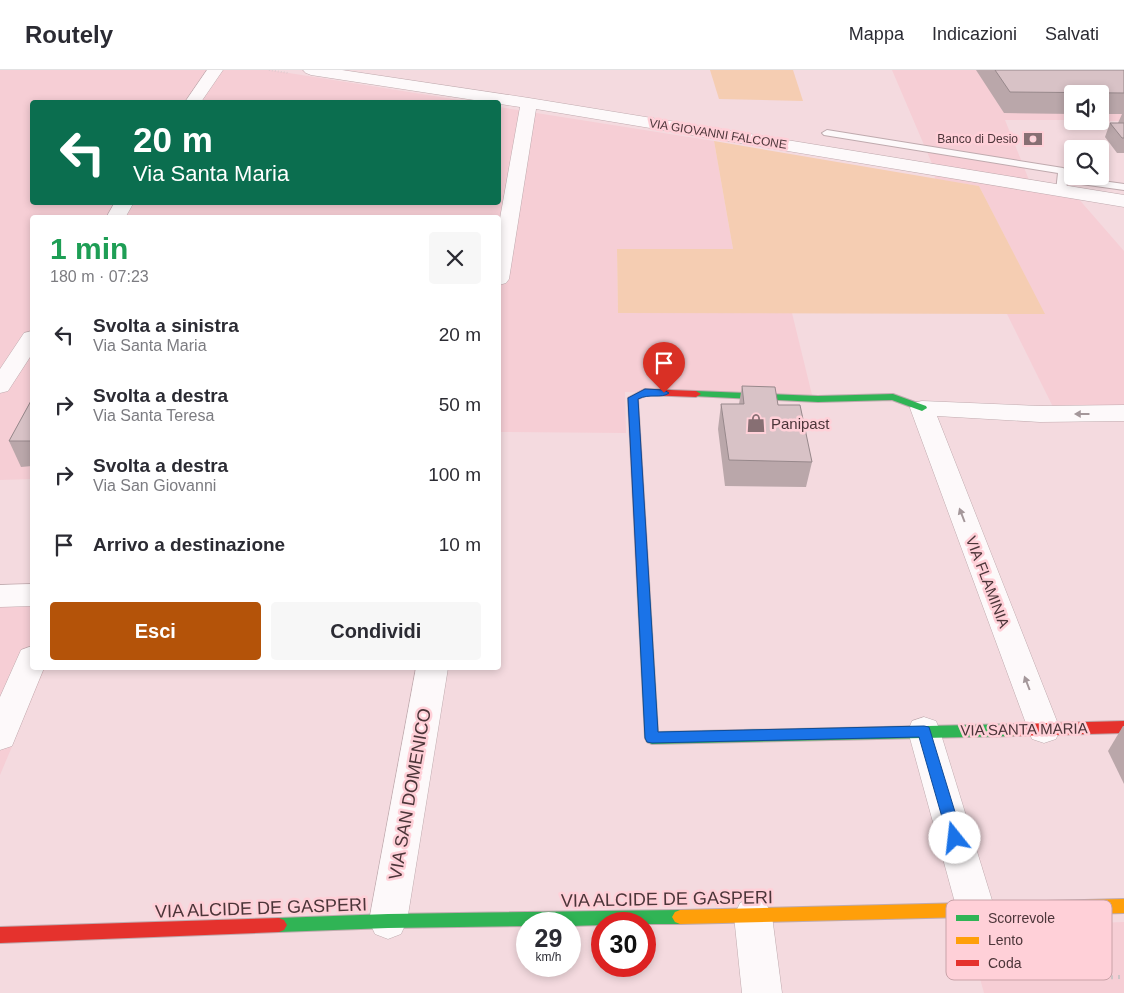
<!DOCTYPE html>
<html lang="it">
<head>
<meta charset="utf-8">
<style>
	:root { --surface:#fff; --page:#f7f7f7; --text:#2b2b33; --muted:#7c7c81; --line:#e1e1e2; --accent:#b45309 }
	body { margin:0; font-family:Helvetica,sans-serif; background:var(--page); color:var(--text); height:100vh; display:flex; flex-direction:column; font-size:19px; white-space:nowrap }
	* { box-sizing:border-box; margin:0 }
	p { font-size:16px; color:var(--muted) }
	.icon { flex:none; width:28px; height:28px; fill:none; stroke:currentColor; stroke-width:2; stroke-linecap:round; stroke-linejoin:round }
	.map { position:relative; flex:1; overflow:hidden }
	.sheet { position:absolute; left:30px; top:145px; width:471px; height:455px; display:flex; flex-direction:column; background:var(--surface); border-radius:5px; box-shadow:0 2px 8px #0003 }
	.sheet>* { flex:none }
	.guide { position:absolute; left:30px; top:30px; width:471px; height:105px; border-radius:5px; box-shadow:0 2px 8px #0003; background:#0b6e4f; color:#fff; overflow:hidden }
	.controls { position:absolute; left:1064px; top:15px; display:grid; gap:10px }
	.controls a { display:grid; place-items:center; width:45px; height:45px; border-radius:5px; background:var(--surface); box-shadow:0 2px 8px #0003; font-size:25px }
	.speed { position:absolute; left:516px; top:842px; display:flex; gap:10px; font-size:25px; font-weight:700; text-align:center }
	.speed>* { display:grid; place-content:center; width:65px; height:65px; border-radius:50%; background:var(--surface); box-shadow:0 2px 8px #0003; line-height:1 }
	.speed small { font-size:12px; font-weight:400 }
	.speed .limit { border:8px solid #d22; background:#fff; color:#111 }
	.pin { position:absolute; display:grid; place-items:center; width:42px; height:42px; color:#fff; margin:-51px -21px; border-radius:50% 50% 50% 0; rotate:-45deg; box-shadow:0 0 5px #0007 }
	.pin .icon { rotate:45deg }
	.me { position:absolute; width:55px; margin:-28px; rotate:344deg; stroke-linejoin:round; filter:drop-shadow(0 0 4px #0008) }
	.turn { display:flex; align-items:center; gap:18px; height:105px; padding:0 20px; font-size:22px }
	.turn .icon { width:65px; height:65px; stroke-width:2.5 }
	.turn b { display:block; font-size:35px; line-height:42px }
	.round { display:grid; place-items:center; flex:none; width:52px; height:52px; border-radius:5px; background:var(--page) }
	.head { display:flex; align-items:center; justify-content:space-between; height:85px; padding:0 20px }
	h1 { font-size:30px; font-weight:700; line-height:38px; color:#1e9e55 }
	.cta { display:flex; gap:10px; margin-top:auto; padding:10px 20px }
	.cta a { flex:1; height:58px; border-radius:5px; background:var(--accent); color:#fff; font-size:20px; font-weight:700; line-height:58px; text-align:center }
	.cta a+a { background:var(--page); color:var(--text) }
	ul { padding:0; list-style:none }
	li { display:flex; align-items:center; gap:15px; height:70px; padding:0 20px }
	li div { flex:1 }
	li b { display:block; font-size:19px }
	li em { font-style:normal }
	header { display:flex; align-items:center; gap:30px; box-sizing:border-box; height:70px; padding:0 25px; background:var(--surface); border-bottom:1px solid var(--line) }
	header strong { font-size:24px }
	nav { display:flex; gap:28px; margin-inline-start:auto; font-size:18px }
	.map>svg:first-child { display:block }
	.built { fill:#f6ced5 }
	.green { fill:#f5cdb2 }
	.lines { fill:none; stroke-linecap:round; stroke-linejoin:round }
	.lane-casing { stroke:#bfaaae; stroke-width:2 }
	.street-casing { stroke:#bfaaae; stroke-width:1 }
	.fast-casing { stroke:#bfaaae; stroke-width:2 }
	.slow-casing { stroke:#bfaaae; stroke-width:2 }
	.jam-casing { stroke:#bfaaae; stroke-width:2 }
	.path-far1 { stroke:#cec4c6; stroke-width:2; stroke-dasharray:0.5 2.5; stroke-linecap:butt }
	.path { stroke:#cec4c6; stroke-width:4; stroke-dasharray:2 5; stroke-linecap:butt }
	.lane { fill:#fdf9fa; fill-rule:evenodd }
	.street { fill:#fdf9fa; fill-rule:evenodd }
	.fast { fill:#30b455; fill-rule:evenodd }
	.slow { fill:#ff9f0a; fill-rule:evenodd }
	.jam { fill:#e5322d; fill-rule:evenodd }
	.wall { fill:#baa7aa }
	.building { fill:#d8c2c6; stroke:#97888b }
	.oneway { fill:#a4979a }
	.route { fill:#1a73e8; stroke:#114b97 }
	.labels { text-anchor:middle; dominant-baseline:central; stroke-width:5; stroke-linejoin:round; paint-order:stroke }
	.far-street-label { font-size:12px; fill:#4c3539; stroke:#ffd0d8 }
	.far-poi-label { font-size:12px; fill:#4c3539; stroke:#ffd0d8; text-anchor:end }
	.poi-label { font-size:15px; fill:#4c3539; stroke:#ffd0d8; text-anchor:start }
	.street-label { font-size:15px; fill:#4c3539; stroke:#ffd0d8 }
	.near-street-label { font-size:18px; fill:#4c3539; stroke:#ffd0d8 }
	.key { fill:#ffd0d8; stroke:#c9a2a8; stroke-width:1 }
	.key-label { font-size:14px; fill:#4c3539 }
</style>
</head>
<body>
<header>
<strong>Routely</strong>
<nav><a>Mappa</a><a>Indicazioni</a><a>Salvati</a></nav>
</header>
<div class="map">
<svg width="1124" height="923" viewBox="0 0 1124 923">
	<rect width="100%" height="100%" fill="#f4dadf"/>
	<g class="built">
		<path d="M0,0H270L472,32H32V132H499V37L714,71L733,179H617L618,242L792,243L813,329L625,322L626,363L499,362V148H32V409L0,410Z"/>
		<path d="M892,0H1124V51H1100V24H1072V50H1005L1033,120L1077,127L1124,181V336L1053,337L1007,244L1044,243L979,116L935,109L933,96Z"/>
		<path d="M32,516V598H45L0,705V517Z"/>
		<path d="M1124,852V923H984L966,858Z"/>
	</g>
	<g class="green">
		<path d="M710,0H793L803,31L719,29Z"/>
		<path d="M714,71L979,116L1045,244L618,243L617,179H733Z"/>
	</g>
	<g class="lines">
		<g class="lane-casing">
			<path id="lane" d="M827,60L1063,98L1068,101L1067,106L1124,114V120L1067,112L1066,121L1061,124L1056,121L1058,103L824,65L822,63Z"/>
		</g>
		<g class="street-casing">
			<g id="street">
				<path d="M207,0H223L201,32H185Z"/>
				<path d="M303,0H342L529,28L1124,125V137L536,39L509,209L506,213L499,215V154L520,37L311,5L306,3Z"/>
				<path d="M115,132H134L125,148H106Z"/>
				<path d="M32,261V284L8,321L0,323V299L24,263Z"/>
				<path d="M922,331L1040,336L1124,335V351L1040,352L937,346L1060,659L1056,669L1044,673L1032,669L1028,659L910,338L913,333Z"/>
				<path d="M32,514V536L0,537V515Z"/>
				<path d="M32,576V598H44L12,676L0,680V627L21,580Z"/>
				<path d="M416,598H448L407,851L401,864L388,869L375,864L369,851Z"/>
				<path d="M924,647L936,651L940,661L995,840L989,853L976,858L963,853L957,840L908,661L912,651Z"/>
				<path d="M753,828L766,833L772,846L782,923H742L734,846L740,833Z"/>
			</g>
		</g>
		<g class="fast-casing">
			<g id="fast">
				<path d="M696,321L818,326L893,324L926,336L927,338L922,341L892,330L818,332L693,326L691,324Z"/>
				<path d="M643,507L647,508L649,511L658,662L1015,654L1020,656L1022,660L1020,664L1015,666L652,674L647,672L645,668L637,511L639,508Z"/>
				<path d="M680,840L685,842L688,847L685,852L680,854H602V855L570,856V854H528V856L388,858L279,862L274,860L271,855L274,850L279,848L388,844Z"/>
			</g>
		</g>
		<g class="slow-casing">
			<path id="slow" d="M1124,829V843L680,854L675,852L672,847L675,842L680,840Z"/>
		</g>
		<g class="jam-casing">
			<g id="jam">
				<path d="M645,319L696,321L701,324L696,327L647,325L638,329L649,511L647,514H639L637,511L628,328Z"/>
				<path d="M1124,651V663L1015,666L1010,664L1008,660L1010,656L1015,654Z"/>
				<path d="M279,848L284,850L287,855L284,860L279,862L0,873V857Z"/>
			</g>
		</g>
		<path class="path-far1" d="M269,0L288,3"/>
		<path class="path" d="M1041,908L1124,907"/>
		<use href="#lane" class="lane"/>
		<use href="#street" class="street"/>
		<use href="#fast" class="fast"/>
		<use href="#slow" class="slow"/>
		<use href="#jam" class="jam"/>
	</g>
	<g class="wall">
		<path d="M976,0H1124V83H1117L1105,67L1110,53H1118L1122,44H1100V24H1072V44L1004,43Z"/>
		<path d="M742,316L778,335L812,392L806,417L725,416L718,359L721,334H739Z"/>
		<path d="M32,329V396L21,397L9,371Z"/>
		<path d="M1123,656H1124V714L1108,681Z"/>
	</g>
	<g class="building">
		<path d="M995,0H1124V23L1010,22Z"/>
		<path d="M1110,53H1124V68H1122Z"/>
		<path d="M742,316L775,317L778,335H800L812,392L729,390L721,334H744Z"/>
		<path d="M32,329V371H9Z"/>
	</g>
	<defs><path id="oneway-solid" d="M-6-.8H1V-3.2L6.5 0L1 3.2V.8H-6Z" transform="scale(1.25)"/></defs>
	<g class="oneway">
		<use href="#oneway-solid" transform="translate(1082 344) rotate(180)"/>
		<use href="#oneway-solid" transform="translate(962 445) rotate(-111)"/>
		<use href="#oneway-solid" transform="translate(1027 613) rotate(-111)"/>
	</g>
	<path class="route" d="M645,319L664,320L669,323C661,329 650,323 638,329L658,662L924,656L929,657L963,768L961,773L955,775L950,773L948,768L919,667L652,673L647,672L645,668L628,328Z"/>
	<defs>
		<g id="bank-bare" transform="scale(1.5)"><path d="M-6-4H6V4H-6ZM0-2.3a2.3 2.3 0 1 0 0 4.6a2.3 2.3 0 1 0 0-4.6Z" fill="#876f73" stroke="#ffd0d8" stroke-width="2.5" paint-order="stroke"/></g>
		<g id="shop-bare" transform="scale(1.5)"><path d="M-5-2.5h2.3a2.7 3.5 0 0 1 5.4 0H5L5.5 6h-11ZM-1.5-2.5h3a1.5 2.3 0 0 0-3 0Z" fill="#876f73" stroke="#ffd0d8" stroke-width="2.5" paint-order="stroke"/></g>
	</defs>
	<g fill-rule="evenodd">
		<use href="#bank-bare" x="1033" y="69"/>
		<use href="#shop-bare" x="756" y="353"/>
	</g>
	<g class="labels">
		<g class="far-street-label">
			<text transform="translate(718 64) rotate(9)">VIA GIOVANNI FALCONE</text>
		</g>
		<g class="far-poi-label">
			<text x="1018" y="69">Banco di Desio</text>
		</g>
		<g class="poi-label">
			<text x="771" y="353">Panipast</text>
		</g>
		<g class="street-label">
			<text transform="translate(988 512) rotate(69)">VIA FLAMINIA</text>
			<text transform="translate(1024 659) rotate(-1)">VIA SANTA MARIA</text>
		</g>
		<g class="near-street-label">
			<text transform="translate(410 724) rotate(-80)">VIA SAN DOMENICO</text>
			<text transform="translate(667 829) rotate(-1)">VIA ALCIDE DE GASPERI</text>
			<text transform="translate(261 838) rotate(-2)">VIA ALCIDE DE GASPERI</text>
		</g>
	</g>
	<rect x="946" y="830" width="166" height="80" rx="8" class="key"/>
	<rect x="956" y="845" width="23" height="6" fill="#30b455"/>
	<rect x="956" y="867" width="23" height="7" fill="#ff9f0a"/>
	<rect x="956" y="890" width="23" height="6" fill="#e5322d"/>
	<g class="key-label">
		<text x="988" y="853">Scorrevole</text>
		<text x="988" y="875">Lento</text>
		<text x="988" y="898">Coda</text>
	</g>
</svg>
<div class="controls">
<a><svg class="icon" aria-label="sound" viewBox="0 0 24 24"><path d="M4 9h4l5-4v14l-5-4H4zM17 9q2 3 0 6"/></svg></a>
<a><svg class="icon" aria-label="search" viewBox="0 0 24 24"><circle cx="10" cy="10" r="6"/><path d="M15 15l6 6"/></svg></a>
</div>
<div class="speed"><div>29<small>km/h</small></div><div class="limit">30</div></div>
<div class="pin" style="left:664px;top:323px;background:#d93025"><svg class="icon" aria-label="arrive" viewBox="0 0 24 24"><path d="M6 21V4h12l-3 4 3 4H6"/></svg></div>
<svg class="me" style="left:955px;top:768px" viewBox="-20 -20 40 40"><circle r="19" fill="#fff"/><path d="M0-13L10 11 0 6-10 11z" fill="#1a73e8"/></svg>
<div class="guide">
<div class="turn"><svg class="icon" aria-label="left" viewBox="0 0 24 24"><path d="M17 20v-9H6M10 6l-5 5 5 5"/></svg><div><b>20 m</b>Via Santa Maria</div></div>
</div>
<section class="sheet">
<div class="head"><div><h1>1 min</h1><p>180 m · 07:23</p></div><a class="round"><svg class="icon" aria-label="close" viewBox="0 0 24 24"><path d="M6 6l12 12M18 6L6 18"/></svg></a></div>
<ul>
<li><svg class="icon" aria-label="left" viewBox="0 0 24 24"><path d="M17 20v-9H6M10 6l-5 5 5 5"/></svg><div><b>Svolta a sinistra</b><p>Via Santa Maria</p></div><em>20 m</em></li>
<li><svg class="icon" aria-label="right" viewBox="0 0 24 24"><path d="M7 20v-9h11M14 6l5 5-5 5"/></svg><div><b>Svolta a destra</b><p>Via Santa Teresa</p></div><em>50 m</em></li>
<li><svg class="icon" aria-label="right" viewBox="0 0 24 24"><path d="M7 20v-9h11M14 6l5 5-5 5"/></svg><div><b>Svolta a destra</b><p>Via San Giovanni</p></div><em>100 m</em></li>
<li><svg class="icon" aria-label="arrive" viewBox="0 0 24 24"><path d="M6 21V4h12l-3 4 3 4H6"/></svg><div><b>Arrivo a destinazione</b></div><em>10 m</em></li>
</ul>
<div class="cta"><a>Esci</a><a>Condividi</a></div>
</section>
</div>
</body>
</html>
